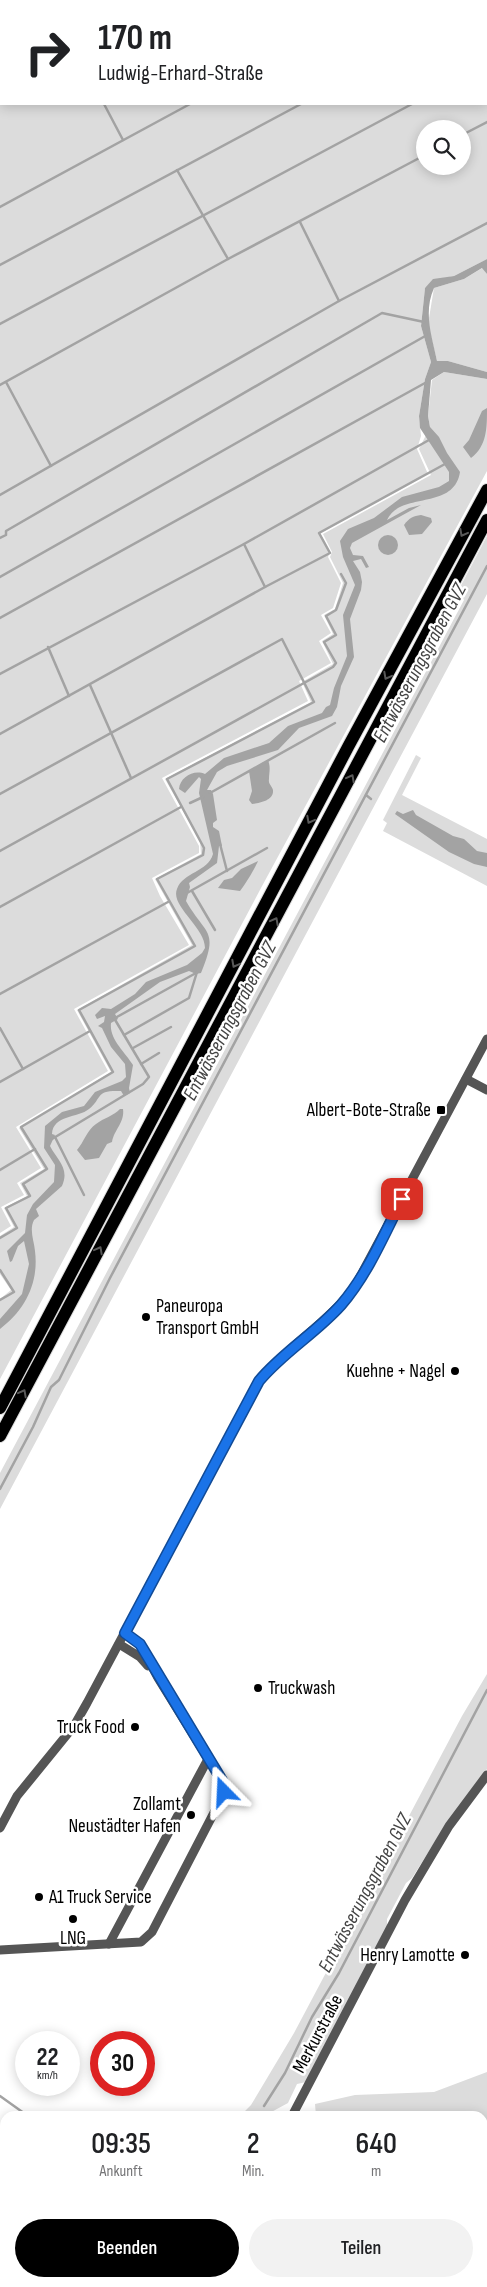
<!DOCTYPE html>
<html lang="de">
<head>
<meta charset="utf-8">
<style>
	:root { --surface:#fff; --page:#f2f2f2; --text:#202124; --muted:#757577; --accent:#000 }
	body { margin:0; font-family:"Sofia Sans Condensed",sans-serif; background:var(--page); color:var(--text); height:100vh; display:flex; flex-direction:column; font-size:19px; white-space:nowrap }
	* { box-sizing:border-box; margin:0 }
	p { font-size:16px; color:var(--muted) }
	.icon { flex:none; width:28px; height:28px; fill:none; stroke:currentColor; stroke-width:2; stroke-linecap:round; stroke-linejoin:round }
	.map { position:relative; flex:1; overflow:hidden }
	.details { position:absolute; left:0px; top:2111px; width:488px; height:176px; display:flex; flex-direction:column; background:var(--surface); border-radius:15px 15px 0 0; box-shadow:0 2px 12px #0003 }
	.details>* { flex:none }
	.guide { position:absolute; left:0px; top:0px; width:488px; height:105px; box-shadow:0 2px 12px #0003; background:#fff; color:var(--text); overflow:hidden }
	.fabs { position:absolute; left:416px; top:120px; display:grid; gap:10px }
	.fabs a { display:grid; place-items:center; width:55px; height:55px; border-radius:50%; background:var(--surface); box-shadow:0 2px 12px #0003; font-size:25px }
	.speed { position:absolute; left:15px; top:2031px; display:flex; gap:10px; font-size:25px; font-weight:700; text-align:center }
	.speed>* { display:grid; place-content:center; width:65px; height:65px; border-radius:50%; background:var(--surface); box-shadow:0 2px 12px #0003; line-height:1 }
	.speed small { font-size:12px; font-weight:400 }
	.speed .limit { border:8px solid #d22; background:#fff; color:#111 }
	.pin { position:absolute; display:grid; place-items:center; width:42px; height:42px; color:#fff; margin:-21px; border-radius:10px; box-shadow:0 2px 8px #0006 }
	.me { position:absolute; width:55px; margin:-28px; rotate:339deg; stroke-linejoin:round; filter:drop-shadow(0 0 4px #0008) }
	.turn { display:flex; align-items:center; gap:18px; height:105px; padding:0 15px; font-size:22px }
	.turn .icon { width:65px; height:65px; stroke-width:2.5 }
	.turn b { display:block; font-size:35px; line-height:42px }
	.eta { display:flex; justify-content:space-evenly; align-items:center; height:85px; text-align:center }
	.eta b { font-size:30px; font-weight:600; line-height:35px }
	.primary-button { display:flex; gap:10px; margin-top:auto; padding:10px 15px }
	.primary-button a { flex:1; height:58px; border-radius:30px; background:var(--accent); color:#fff; font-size:20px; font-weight:600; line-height:58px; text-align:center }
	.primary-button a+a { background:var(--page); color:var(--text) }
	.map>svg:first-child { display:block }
	.green { fill:#dcdcdc; fill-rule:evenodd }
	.water { fill:#a3a3a3 }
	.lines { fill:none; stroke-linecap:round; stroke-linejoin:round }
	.stream { stroke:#a3a3a3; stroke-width:2.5 }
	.highway-casing { stroke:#dbdbdb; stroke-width:14 }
	.minor { stroke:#555; stroke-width:9 }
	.highway { stroke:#000; stroke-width:12 }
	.oneway { stroke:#595959 }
	.route-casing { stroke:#114b97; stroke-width:12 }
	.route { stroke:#1a73e8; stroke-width:9 }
	.poi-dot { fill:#000; stroke:#fff; stroke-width:2 }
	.labels { text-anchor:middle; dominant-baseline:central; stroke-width:5; stroke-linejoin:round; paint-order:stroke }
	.poi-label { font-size:19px; fill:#000; stroke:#fff; text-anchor:end }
	.street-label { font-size:19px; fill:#000; stroke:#fff }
	.water-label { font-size:20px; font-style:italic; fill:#444; stroke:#fff }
</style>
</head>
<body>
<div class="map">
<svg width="487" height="2287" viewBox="0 0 487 2287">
	<rect width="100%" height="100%" fill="#fff"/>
	<g class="green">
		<path d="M34,0H487V259L454,276L444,278L425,288L421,326L431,362L425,379L419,416L421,436L417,449L428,474L320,533L330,552L328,557L341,583L333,608L321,615L331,633L319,641L331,663L299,681L308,701L162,778L199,846V853L152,878L160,896L189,945L74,1009L108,1071L16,1127L41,1168L17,1183L24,1195L1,1207L11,1226L0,1233V31L1,104H486V1ZM425,129H462V166H425Z"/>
		<path d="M484,267L487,274V372L448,361H437L428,324L434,288L464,279Z"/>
		<path d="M444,372L487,379V471L261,888L0,1379V1299L11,1290L0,1274V1236L14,1227L4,1208L27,1196L20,1183L44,1169L19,1128L111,1072L77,1010L192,945L155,879L201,854L200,841L165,779L311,702L302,682L333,664L322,641L333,634L324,615L335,609L343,583L330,557L332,552L323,534L431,475L419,449L430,427L428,416L432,380Z"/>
		<path d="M487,536V594L0,1509V1473L464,600L458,591Z"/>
		<path d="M416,755L421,758L402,795L487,839V886L383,831L387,823L383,820Z"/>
		<path d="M487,1674V1769L448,1821L412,1878L406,1883L387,1919V1926L306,2082L297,2084L288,2103L264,2116H240L251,2105L294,2033L462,1716Z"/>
		<path d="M487,2072V2259L483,2261L482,2116H316L315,2104L355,2095L434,2092Z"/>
	</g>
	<g class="water">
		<path d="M487,259V274L482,268L464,279L434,288C423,313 432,336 437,361H448L487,372V379L444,372L431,380L428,416L430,427L439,437L447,453L460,472C454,511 400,491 387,520L409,508L421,505L352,543L350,548L353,555L363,556L369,567L366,568L361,559L353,561L360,572L362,582L361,590L350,619L354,657L341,686L337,707L332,716L299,728L278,750L227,766L217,772L207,790H211L213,794L217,820L213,823V827L219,831L222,846H219L217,863L189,883L190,887L186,901C206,936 219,929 201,973L196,974L189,971L160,982L115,1014L118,1019L111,1023C109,1039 125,1052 133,1065L129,1088L130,1093L124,1096L121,1091C94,1090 103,1098 89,1109C78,1118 53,1115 52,1134L55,1135L50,1146C57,1160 70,1168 62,1186L36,1209L39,1216L34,1220C29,1230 34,1240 35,1251C39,1283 25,1310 0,1329V1319L22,1294L29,1264L24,1241L18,1246L12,1261L10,1262L7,1251L25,1233L27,1215L33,1204L54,1182L55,1165L44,1148L45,1126L62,1112L84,1106L95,1092L122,1081L126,1077L125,1064L111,1047L102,1028L98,1026L104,1022L105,1016L97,1019L95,1015L102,1008L111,1009L135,994L146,982L187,965L202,953L205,948C205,927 170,906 177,889C183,872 208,872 213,854L199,793L201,779L199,777L185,793L179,789C180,777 194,769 205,774L224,758L269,743L288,726L322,713L326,707L330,705L334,688L347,656L343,615L355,585L343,557L340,541L348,529L374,518L402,497L439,487L449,481V472L420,428L419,416L425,379L431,362L421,326L425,288L433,279L454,276Z"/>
		<path d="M487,408C487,428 487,446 471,458L463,447L469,440L482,411Z"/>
		<path d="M421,515L431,518L432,522L422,534L409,535L404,525C409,518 413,516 421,515Z"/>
		<circle cx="388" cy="545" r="10"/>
		<path d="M268,760C271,768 269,772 269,779C268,784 272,786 273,790C274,801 259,803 252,804L249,800L252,791L249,771Z"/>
		<path d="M413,810L416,815L453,836L464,839L477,851L487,853V867L474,864L449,852L395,814L397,811L403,814Z"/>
		<path d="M258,861C255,868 245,885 240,891L218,888L224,880L232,878L241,869Z"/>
		<path d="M120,1109H123C125,1122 114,1130 112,1142L107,1144L99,1158L85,1160L77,1150C84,1142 87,1130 96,1124C104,1118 113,1116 120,1109Z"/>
	</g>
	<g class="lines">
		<g class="stream">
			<path d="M58,1L60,0"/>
			<path d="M134,1L137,0"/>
			<path d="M236,1L238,0"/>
			<path d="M382,1L385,0"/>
			<path d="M486,5L487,4"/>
			<path d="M0,32L1,31"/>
			<path d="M486,64H487"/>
			<path d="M0,74L1,73"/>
			<path d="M104,104L123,140"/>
			<path d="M462,135L487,122"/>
			<path d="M177,170L228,259"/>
			<path d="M0,207L190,104"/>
			<path d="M300,222L339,301"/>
			<path d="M0,265L301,104"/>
			<path d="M0,324L412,104"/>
			<path d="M6,382L51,466"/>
			<path d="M0,385L228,259L425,155"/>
			<path d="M0,495L339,301L487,223"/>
			<path d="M0,538L6,535V531L382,313L424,322"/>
			<path d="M244,544L265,587"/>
			<path d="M0,577L427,335"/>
			<path d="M0,618L425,383"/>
			<path d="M48,647L69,696"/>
			<path d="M0,674L244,544L429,440"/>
			<path d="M90,685L131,778"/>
			<path d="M0,734L265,587L330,553L319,533L445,464"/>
			<path d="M210,793L335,723"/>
			<path d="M0,794L282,639L314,702L167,779L204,848L203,855L157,879L195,946L79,1010L113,1072L21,1127L47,1169L23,1184L30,1196L6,1208L17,1228L0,1238"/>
			<path d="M366,795L371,799"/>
			<path d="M190,803L203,797"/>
			<path d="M220,844L227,871"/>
			<path d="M0,851L333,667L336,663L324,642L336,635L326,616L336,610L346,583L341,574"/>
			<path d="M192,891L215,930"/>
			<path d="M187,893L267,848"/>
			<path d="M0,907L181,807"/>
			<path d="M0,994L168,902"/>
			<path d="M115,1018L196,973"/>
			<path d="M0,1028L23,1069"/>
			<path d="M124,1035L189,998L197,972"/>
			<path d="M133,1048L171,1027"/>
			<path d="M141,1064L159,1053"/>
			<path d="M0,1082L90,1031"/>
			<path d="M55,1137L84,1195"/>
			<path d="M52,1139L143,1084L149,1077L114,1018"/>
			<path d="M0,1170L35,1149"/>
			<path d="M0,1270L14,1292L0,1300"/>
			<path d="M0,1489L33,1427L51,1387L59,1380L110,1278L487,566"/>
			<path d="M0,2096L28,2116"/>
			<path d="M264,2106L285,2073L312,2017L339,1973L487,1690"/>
			<path d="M169,2287L171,2282"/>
		</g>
		<g class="highway-casing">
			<g id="highway">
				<path d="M0,1408L348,747L487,490"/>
				<path d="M0,1436L487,520"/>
			</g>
		</g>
		<g class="minor">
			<path d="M466,1079L487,1090"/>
			<path d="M119,1644L140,1657L148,1666"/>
			<path d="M0,1828L17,1796L74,1726L87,1703L259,1381C287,1347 325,1324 353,1290L487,1039"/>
			<path d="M109,1944L208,1759"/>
			<path d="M0,1950L141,1942L152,1932L220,1801L224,1792L223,1783L158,1678L140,1644L125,1633"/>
			<path d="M292,2116L405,1900L449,1826L487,1775"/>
			<path d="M482,2270L487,2268"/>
			<path d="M400,2282L409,2287"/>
			<path d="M203,2287L205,2282"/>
			<path d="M216,2287L218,2282"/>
			<path d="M449,2287L455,2282"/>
		</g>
		<use href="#highway" class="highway"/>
	</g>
	<defs><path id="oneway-chevron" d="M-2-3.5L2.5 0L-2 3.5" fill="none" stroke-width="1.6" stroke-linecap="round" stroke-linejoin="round" transform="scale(1.25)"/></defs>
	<g class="oneway">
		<use href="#oneway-chevron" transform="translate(463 533) rotate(118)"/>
		<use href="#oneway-chevron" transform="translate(387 676) rotate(118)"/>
		<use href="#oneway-chevron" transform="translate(351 778) rotate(-62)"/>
		<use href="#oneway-chevron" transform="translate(310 820) rotate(118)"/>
		<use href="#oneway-chevron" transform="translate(275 921) rotate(-62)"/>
		<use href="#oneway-chevron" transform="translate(235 964) rotate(118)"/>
		<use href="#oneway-chevron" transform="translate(99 1250) rotate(-62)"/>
		<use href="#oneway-chevron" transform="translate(23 1393) rotate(-62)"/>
	</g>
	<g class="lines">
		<g class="route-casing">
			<path id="route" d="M224,1792L223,1782L140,1644L125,1633L259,1381C283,1352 316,1333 341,1305C367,1275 384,1235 402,1199"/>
		</g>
		<use href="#route" class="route"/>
	</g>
	<g class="poi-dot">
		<rect x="436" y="1105" width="10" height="10" rx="2.5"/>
		<circle cx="146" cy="1317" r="5"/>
		<circle cx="455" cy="1371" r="5"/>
		<circle cx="258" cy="1688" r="5"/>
		<circle cx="135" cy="1727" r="5"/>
		<circle cx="191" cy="1815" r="5"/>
		<circle cx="39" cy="1897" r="5"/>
		<circle cx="73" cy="1919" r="5"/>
		<circle cx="465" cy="1955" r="5"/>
	</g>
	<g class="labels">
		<g class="poi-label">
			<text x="431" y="1110">Albert-Bote-Straße</text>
			<text x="156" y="1306" text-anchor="start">Paneuropa<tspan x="156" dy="22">Transport GmbH</tspan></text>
			<text x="445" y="1371">Kuehne + Nagel</text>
			<text x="268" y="1688" text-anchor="start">Truckwash</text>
			<text x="125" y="1727">Truck Food</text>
			<text x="181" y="1804">Zollamt<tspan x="181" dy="22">Neustädter Hafen</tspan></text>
			<text x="49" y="1897" text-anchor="start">A1 Truck Service</text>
			<text x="73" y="1938" text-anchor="middle">LNG</text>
			<text x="455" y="1955">Henry Lamotte</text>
		</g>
		<g class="street-label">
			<text transform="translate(318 2034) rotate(-62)">Merkurstraße</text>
		</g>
		<g class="water-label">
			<text transform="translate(420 663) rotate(-62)">Entwässerungsgraben GVZ</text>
			<text transform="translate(230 1021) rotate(-62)">Entwässerungsgraben GVZ</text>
			<text transform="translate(365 1893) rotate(-62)">Entwässerungsgraben GVZ</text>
		</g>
	</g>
</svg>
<div class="fabs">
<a><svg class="icon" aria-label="search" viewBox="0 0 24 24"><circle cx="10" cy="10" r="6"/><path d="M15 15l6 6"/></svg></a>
</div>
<div class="speed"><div>22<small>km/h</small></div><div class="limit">30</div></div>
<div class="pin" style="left:402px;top:1199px;background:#d93025"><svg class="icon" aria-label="arrive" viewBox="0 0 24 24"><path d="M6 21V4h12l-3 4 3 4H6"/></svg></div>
<svg class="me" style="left:224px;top:1792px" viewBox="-20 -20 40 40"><path d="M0-17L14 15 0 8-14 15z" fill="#1a73e8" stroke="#fff" stroke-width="4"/></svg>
<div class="guide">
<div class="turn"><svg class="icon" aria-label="right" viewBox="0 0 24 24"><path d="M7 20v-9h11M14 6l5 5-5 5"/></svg><div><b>170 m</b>Ludwig-Erhard-Straße</div></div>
</div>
<section class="details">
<div class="eta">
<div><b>09:35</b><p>Ankunft</p></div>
<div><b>2</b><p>Min.</p></div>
<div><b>640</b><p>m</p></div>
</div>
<div class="primary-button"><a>Beenden</a><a>Teilen</a></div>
</section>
</div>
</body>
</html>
